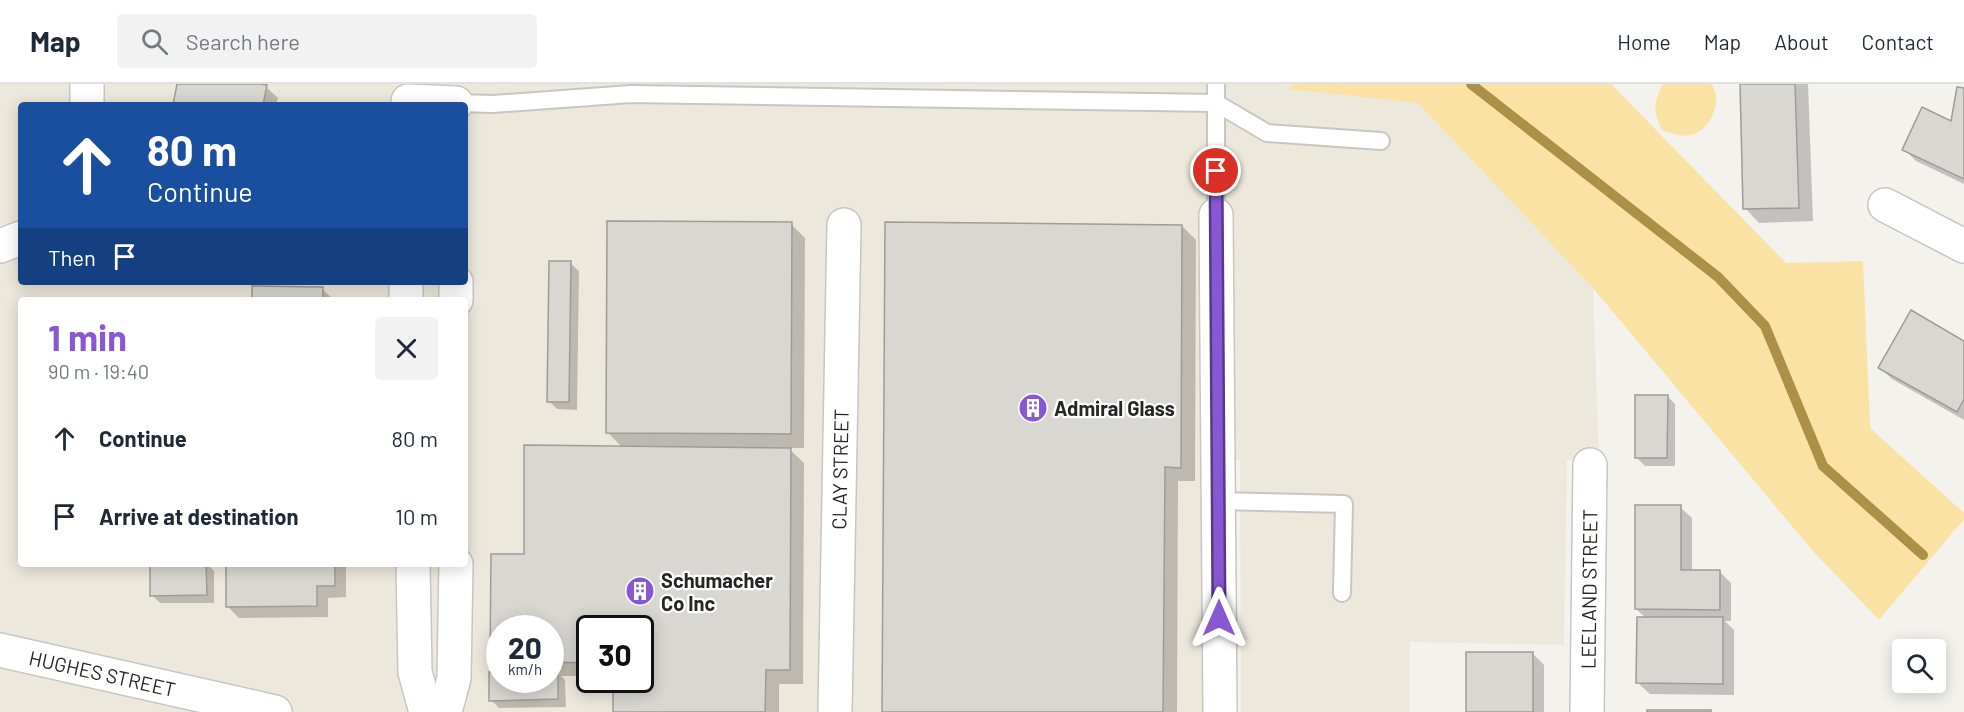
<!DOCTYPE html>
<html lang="en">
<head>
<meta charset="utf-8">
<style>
	:root { --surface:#fff; --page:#f2f2f3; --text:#1f2937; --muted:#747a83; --line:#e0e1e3; --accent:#8758d2 }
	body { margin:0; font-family:Barlow,sans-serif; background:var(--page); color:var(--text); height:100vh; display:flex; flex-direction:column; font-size:22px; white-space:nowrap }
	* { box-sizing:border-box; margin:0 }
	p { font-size:20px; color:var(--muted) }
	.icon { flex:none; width:33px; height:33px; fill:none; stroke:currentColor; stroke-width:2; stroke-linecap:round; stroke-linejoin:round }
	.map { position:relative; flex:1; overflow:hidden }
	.details { position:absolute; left:18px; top:213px; width:450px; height:270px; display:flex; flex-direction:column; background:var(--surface); border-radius:6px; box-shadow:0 3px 15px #0003 }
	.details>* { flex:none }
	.hud { position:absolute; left:18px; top:18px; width:450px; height:183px; border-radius:6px; box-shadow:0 3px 15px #0003; background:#1a4fa0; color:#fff; overflow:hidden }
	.controls { position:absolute; left:1892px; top:555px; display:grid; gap:12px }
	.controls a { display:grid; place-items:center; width:54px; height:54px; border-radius:6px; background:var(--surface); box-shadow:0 3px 15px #0003; font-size:30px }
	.speed { position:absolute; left:486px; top:531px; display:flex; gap:12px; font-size:30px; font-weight:700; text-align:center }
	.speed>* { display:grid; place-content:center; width:78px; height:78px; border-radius:50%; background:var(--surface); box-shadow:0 3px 15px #0003; line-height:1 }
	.speed small { font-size:15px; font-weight:400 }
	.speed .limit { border:3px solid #111; border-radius:9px; background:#fff; color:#111 }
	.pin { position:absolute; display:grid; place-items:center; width:51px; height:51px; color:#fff; margin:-26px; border:3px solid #fff; border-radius:50%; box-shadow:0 2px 6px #0007 }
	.me { position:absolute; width:66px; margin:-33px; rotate:0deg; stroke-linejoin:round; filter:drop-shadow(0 0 4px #0008) }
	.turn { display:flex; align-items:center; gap:21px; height:126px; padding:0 30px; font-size:27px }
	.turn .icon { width:78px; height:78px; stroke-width:2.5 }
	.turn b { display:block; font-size:42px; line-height:51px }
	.then { display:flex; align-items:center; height:57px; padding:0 30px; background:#0003; gap:12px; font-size:22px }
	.round { display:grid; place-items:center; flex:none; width:63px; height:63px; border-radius:6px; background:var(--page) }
	.overview { display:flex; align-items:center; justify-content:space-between; height:102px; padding:0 30px }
	h1 { font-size:36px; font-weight:700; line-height:45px; color:var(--accent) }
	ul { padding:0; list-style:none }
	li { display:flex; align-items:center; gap:18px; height:78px; padding:0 30px }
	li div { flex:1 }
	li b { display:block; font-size:22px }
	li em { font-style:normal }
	header { display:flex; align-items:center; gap:36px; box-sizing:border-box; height:84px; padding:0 30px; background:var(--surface); border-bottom:2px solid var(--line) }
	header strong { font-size:28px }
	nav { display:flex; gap:33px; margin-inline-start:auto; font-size:21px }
	.search { width:420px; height:54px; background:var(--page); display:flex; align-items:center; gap:15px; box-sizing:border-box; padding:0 21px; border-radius:6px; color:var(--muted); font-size:22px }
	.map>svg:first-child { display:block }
	.built { fill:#ede8dc; fill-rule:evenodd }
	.green { fill:#fae1a4 }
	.shadow { fill:#0003 }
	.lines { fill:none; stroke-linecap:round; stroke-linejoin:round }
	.stream { stroke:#ac9048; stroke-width:10 }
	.building { fill:#d9d7d2; stroke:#9e9c97; stroke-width:1.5 }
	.service-casing { stroke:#c8c6c1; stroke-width:20 }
	.minor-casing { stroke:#c8c6c1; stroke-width:36 }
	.secondary-casing { stroke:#c8c6c1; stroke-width:36 }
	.service { stroke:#fff; stroke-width:16 }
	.minor { stroke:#fff; stroke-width:33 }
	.secondary { stroke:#fff; stroke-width:33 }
	.route-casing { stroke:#583988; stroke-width:15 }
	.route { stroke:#8758d2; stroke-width:10 }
	.labels { text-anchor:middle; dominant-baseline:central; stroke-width:4.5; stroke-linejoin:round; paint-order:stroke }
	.poi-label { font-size:20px; font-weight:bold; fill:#272625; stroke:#fff; text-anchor:start }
	.street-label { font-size:20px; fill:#272625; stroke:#fff }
</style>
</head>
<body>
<header>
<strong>Map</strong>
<div class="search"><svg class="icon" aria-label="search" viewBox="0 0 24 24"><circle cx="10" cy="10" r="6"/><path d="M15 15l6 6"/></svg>Search here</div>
<nav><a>Home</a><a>Map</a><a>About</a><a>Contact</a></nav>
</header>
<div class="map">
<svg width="1964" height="628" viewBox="0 0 1964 628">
	<rect width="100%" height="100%" fill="#f4f2ed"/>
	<path class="built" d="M0,0H1293L1290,5L1418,19L1593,204L1599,376H1567L1564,561L1410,558V628H1241L1240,376L1206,375L1205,628H0ZM21,21H465V198H21ZM21,216H465V480H21ZM500,544H550V596H500ZM590,544H640V596H590Z"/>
	<g class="green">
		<path d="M1293,0H1611L1786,179L1863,177L1870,344L1964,429V435L1879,536L1812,466L1593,204L1418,19L1289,5Z"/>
		<path d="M1663,0H1711C1724,16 1710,47 1691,51C1680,53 1671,49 1662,46C1653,26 1653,20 1663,0Z"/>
	</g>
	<g class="shadow">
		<path d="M179,0H253L266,3L278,14L276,21H174Z"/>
		<path d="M1741,0H1808L1813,137L1759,139L1745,124Z"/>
		<path d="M1964,6V100L1916,77L1904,65L1952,40Z"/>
		<path d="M791,140L805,154L804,364H788L804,379L803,600H779V628H615V596H640V544H590V592H561L565,596L566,623L499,624L491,616L500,596H550V544H500V585L492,577V472H525L623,364L608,349Z"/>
		<path d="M1182,142L1196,156L1195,397H1178L1177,628H883Z"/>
		<path d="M570,179L579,187L577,326L557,325L549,317Z"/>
		<path d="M322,205L331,213V216H253Z"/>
		<path d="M1964,259V336L1892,295L1880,284Z"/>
		<path d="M1667,312L1675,320V382H1645L1637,374Z"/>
		<path d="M1680,423L1692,434V487L1720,488L1731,499V537H1725L1734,546V611L1650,610L1638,599L1646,534L1636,525Z"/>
		<path d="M151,480H207L214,487V519H160L152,511Z"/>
		<path d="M227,480H346V513L328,514V533L239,534L227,522Z"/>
		<path d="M1532,569L1544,581V628H1467Z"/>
	</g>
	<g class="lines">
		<path class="stream" d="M1471,0L1718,193L1765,242L1823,382L1923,471"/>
	</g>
	<g class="building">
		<path d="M177,0H260L267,1L263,21H173Z"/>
		<path d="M1740,0H1795L1799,124L1743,125Z"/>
		<path d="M1957,3L1964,4V95L1902,66L1922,23L1951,37Z"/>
		<path d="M607,137L792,138L791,350L606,349Z"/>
		<path d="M885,138L1182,141L1181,384L1165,383L1163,628H882Z"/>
		<path d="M549,177H571L569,318H547Z"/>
		<path d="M252,202L323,203V216H252Z"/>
		<path d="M1911,226L1964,257V315L1957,328L1878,284Z"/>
		<path d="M1635,311H1668L1667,374H1635Z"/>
		<path d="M524,361L791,364L790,586H766L765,628H613V596H640V544H590V579L550,578V544H500V578H490L491,470H524Z"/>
		<path d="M1635,421H1681V486H1720V526L1635,525Z"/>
		<path d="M150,480H206L207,511L150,512Z"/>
		<path d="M226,480H335V502H317V522L226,523Z"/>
		<path d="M1637,533H1723V600L1636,599Z"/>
		<rect x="1466" y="568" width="67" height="60"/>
		<path d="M550,586H558V615L489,617V588L500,587V596H550Z"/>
		<rect x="1647" y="626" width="64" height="2"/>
	</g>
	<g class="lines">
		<g class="service-casing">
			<g id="service">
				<path d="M1216,0V19L1267,49L1381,57"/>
				<path d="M456,19L493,20L631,10L1216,19V131"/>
				<path d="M1218,417L1344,420L1342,509"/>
			</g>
		</g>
		<g class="minor-casing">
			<g id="minor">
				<path d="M87,0V21"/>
				<path d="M1885,121L1964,162"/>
				<path d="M1216,131L1220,628"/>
				<path d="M0,162L21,154"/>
				<path id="s1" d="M0,566L275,628"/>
				<path id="s2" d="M835,628L844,141"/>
				<path id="s3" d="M1587,628L1590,381"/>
			</g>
		</g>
		<g class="secondary-casing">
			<g id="secondary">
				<path d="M408,17L456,19"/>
				<path d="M456,198V216"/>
				<path d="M406,216V198"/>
				<path d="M413,480L415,588L426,628"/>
				<path d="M445,628L454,594L456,480"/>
			</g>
		</g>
		<use href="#service" class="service"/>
		<use href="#minor" class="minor"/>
		<use href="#secondary" class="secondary"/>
	</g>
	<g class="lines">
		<g class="route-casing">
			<path id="route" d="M1216,87L1219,534"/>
		</g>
		<use href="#route" class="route"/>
	</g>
	<defs>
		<g id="building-disc" transform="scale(1.5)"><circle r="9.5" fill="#8758d2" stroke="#fff"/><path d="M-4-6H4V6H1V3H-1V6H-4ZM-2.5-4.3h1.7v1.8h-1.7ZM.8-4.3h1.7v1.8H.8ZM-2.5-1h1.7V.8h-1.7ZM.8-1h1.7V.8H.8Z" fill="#fff"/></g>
	</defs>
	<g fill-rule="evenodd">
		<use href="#building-disc" x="1033" y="324"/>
		<use href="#building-disc" x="640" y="507"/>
	</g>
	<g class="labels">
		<g class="poi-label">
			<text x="1054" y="324">Admiral Glass</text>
			<text x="661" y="496">Schumacher<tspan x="661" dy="23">Co Inc</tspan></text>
		</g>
		<g class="street-label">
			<text stroke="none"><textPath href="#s2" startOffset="243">CLAY STREET</textPath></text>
			<text stroke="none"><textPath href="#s3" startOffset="123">LEELAND STREET</textPath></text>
			<text stroke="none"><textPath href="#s1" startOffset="105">HUGHES STREET</textPath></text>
		</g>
	</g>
</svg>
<div class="controls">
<a><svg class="icon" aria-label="search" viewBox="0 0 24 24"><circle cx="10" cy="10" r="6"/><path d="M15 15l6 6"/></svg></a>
</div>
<div class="speed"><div>20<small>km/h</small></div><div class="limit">30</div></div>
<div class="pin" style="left:1216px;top:87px;background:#d93025"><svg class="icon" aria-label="arrive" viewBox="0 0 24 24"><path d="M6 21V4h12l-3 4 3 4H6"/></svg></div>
<svg class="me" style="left:1219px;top:534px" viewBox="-20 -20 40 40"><path d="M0-17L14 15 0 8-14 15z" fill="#8758d2" stroke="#fff" stroke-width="4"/></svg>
<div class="hud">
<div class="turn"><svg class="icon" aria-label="ahead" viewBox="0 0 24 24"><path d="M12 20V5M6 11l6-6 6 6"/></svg><div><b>80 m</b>Continue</div></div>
<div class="then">Then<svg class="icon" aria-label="arrive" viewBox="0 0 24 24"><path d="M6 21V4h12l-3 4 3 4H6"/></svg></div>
</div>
<section class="details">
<div class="overview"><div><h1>1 min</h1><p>90 m · 19:40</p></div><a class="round"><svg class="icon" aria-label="close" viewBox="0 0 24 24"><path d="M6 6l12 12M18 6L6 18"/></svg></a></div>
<ul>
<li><svg class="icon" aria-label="ahead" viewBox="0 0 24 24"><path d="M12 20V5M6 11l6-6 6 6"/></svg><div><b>Continue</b></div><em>80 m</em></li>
<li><svg class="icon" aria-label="arrive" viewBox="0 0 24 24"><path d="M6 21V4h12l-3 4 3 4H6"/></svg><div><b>Arrive at destination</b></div><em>10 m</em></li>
</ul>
</section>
</div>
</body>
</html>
